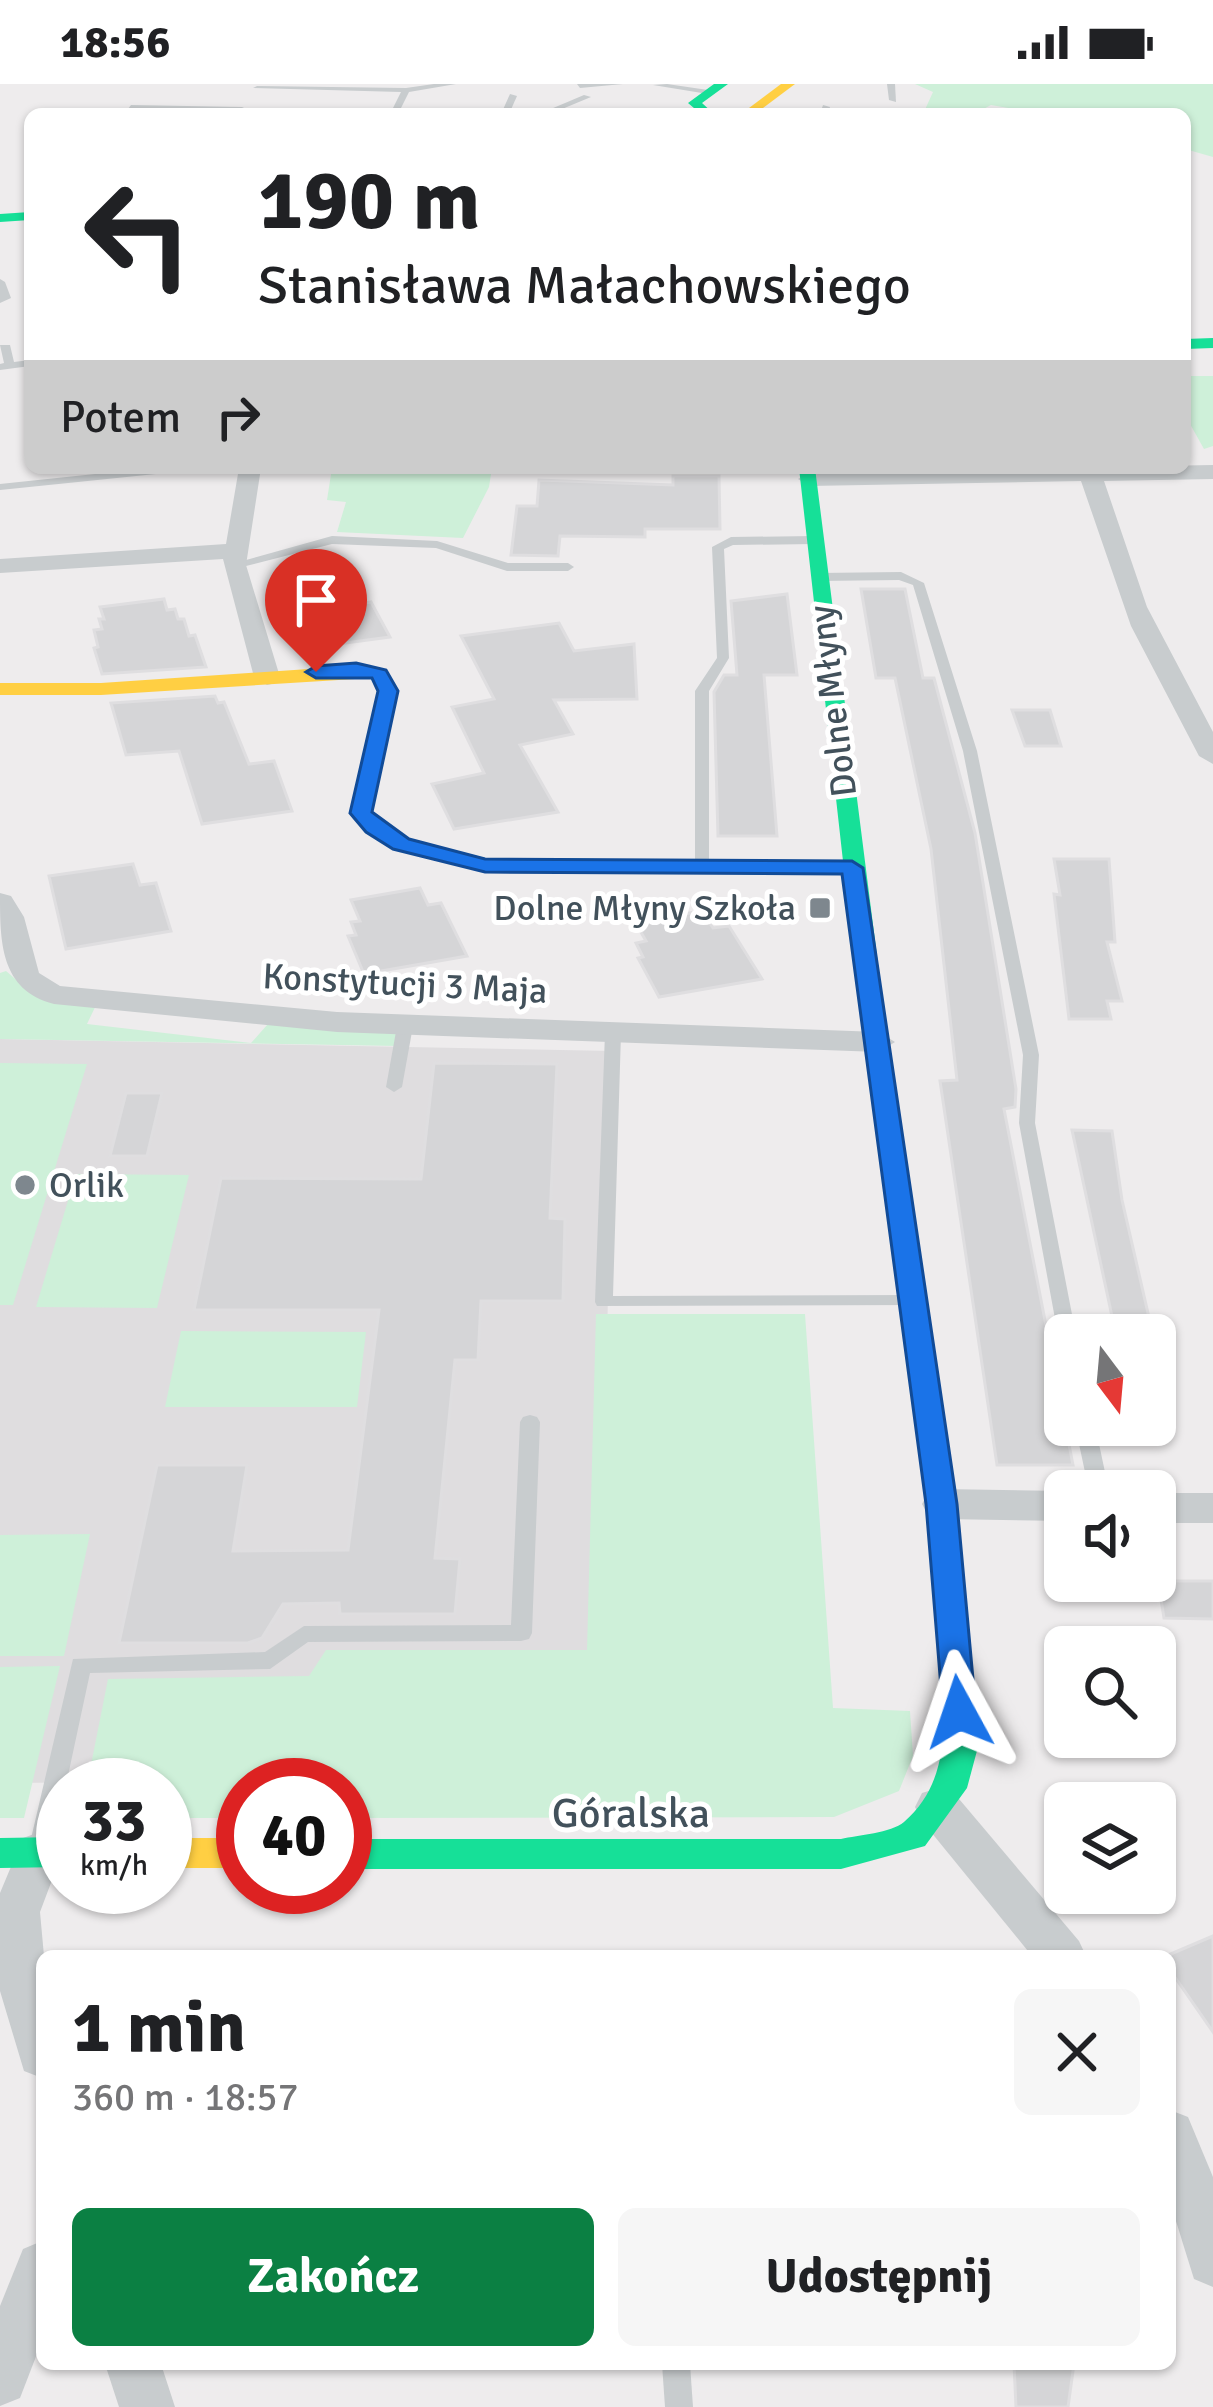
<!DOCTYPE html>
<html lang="pl">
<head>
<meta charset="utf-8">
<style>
	:root { --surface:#fff; --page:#f6f6f6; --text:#202124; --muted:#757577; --accent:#0b8043 }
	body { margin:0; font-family:Signika,sans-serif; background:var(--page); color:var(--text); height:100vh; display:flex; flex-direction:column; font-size:45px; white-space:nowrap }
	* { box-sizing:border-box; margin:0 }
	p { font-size:39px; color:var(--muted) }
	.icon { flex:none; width:66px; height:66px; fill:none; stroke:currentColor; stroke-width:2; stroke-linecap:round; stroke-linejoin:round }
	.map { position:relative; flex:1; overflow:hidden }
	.details { position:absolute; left:36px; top:1866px; width:1140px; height:420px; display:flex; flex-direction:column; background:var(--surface); border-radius:18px; box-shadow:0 3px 9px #0004 }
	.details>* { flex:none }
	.banner { position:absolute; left:24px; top:24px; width:1167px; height:366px; border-radius:18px; box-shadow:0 3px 9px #0004; background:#fff; color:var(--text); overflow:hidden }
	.needle { width:78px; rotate:164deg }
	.controls { position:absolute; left:1044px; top:1230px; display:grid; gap:24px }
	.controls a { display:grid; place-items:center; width:132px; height:132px; border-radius:18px; background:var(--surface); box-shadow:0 3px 9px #0004; font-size:60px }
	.speed { position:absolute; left:36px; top:1674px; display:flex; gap:24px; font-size:60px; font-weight:700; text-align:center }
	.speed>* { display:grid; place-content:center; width:156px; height:156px; border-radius:50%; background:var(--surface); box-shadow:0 3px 9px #0004; line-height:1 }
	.speed small { font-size:30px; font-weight:400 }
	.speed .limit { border:18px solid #d22; background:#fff; color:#111 }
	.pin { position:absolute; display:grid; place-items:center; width:102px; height:102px; color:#fff; margin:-123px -51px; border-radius:50% 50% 50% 0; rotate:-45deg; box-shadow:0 0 12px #0007 }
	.pin .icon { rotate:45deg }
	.me { position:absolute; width:132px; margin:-66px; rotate:355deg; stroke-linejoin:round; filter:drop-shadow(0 0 9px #0008) }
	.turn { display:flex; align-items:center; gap:42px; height:252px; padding:0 36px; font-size:54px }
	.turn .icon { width:156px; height:156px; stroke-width:2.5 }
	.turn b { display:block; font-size:84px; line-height:102px }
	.then { display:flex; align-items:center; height:114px; padding:0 36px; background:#0003; gap:24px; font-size:45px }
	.round { display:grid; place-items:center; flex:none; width:126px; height:126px; border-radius:18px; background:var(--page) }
	.overview { display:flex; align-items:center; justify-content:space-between; height:204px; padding:0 36px }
	h1 { font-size:72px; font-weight:800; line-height:90px }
	.action { display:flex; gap:24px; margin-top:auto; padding:24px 36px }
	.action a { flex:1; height:138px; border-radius:18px; background:var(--accent); color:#fff; font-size:48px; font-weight:800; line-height:138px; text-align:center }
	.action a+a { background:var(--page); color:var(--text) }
	.status { display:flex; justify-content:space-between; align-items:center; height:84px; padding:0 60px; background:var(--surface); direction:ltr }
	.status svg { height:33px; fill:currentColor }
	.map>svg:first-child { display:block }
	.education { fill:#dfdddf }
	.green { fill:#cef0d9 }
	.building { fill:#d5d5d7; stroke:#dfdee0; stroke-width:3 }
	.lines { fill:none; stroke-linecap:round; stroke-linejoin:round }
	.lane { fill:#c8ccce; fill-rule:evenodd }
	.street { fill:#c8ccce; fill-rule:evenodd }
	.fast { fill:#16e098; fill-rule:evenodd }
	.slow { fill:#ffcf43; fill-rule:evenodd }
	.route { fill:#1a73e8; stroke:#114b97; stroke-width:3 }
	.poi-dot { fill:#7e878e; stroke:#fff; stroke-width:4.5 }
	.labels { text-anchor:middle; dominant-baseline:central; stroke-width:10; stroke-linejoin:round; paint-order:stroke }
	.street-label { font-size:36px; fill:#42515b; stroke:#fff }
	.poi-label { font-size:36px; fill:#42515b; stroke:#fff; text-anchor:end }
	.near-street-label { font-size:42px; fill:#42515b; stroke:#fff }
</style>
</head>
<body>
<div class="status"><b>18:56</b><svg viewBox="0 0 49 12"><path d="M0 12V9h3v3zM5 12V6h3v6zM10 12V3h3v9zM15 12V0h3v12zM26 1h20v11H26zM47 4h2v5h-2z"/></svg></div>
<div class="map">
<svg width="1213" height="2323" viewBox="0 0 1213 2323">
	<rect width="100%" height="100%" fill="#eeeced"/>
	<path class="education" d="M0,955L613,967L598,1695L0,1699Z"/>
	<g class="green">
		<path d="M915,0H1213V73L1185,65V30H1005L1014,25L991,21L974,30H923L933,8Z"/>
		<path d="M1185,292H1213V362L1204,365L1185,331Z"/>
		<path d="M332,384H492L489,403L463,454L337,448L346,418L327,416Z"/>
		<path d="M6,887L27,905L99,915L87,940L251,959L275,932L405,942L399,962L0,955V889Z"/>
		<path d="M0,979L87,980L13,1221H0Z"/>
		<path d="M76,1090L189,1091L157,1224L36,1223Z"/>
		<path d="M596,1230H805L833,1624L910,1627L913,1672L899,1707L834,1733L345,1734V1701H243V1734H165V1701H87L108,1595L309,1592L326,1566H587Z"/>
		<path d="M181,1247L366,1248L357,1323H165Z"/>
		<path d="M90,1450L64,1572H0V1451Z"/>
		<path d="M60,1582L24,1734H0V1583Z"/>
	</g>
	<g class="building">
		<path d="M673,392H719L720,445H645V453L560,452L558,472L511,471L517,422H537L539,396L673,401Z"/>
		<path d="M358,505L365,519L371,518L390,553L315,563L297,515Z"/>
		<path d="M861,505H905L923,594H934L975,749L1016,1005L1015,1023L1004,1025L1073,1381H997L940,997L957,996L931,765L895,594H876Z"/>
		<path d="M787,510L797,591H764L777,752H718L714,608L724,591H737L731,517Z"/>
		<path d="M164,515L167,526L175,525L178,535H184L189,552L195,551L206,583L102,590L94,564L98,563L94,546L102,545L99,535H104L100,523Z"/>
		<path d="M559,539L574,567L634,560L637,615L554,616L573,650L520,661L558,728L454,745L432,700L484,689L452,623L494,615L461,552Z"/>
		<path d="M215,612L218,619L224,618L249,680L274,677L292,727L202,740L179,667L126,671L111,619Z"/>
		<path d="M1012,626H1050L1061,662H1025Z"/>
		<path d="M1054,775H1109L1115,858H1107L1122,917H1107L1111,935H1069L1054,810L1060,811Z"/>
		<path d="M133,780L140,801L156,799L171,847L66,865L49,792Z"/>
		<path d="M420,804L428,821L441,819L467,872L364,890L348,852L356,851L351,838L360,837L351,816Z"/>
		<path d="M702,827L713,844L729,842L762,895L659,913L638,874L643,873L636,859L646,857L635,838Z"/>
		<path d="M434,979L557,980L550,1134L565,1135L563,1217H481L478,1276H455L435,1474L460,1475L455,1530H340L339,1519L283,1520L262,1554L248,1559H119L157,1381H247L233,1467L348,1466L379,1226H194L221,1094L421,1095Z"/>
		<path d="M126,1009H162L147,1072H110Z"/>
		<path d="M1072,1046L1112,1047L1122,1116L1153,1251H1116Z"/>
		<path d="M1158,1497H1213V1535L1164,1534Z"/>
		<path d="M1213,1852V1948L1170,1886V1872H1166Z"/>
		<path d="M1014,2280H1074L1068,2323H1016Z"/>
	</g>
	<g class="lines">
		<g class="lane">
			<path d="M434,0H456L409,8L398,30H390L401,8L253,4L257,2L406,4Z"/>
			<path d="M577,0H623L580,4Z"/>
			<path d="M667,0L708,6L712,8L708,10L653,1Z"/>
			<path d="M887,0H895L896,18L889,16Z"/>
			<path d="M510,10L517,12L509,30H501Z"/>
			<path d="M584,11L591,13L550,30H539Z"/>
			<path d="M131,21L242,23L246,25L245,30H237L238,27L128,25Z"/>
			<path d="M823,21L830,23L828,30H820Z"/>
			<path d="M0,195L5,198L11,214L0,219Z"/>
			<path d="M0,261H10L14,278L30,276V282L0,286V280L4,279Z"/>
			<path d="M152,384H191L185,387L0,406V400Z"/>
			<path d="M812,384L807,388H492L486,385Z"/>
			<path d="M332,452L437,457L508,479H568L574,483L568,487H507L436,464L332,460L234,485L228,481Z"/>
			<path d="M731,453L814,452L820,456L814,460L733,461L724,465L729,574L709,607V782L702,786L695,782V607L717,574L712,463Z"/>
			<path d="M901,488L924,499L977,667L1039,971L1035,1039L1076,1251H1065V1257L1058,1251L1019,1039L1023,971L963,667L913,501L899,496L818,497L812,493L818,489Z"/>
			<path d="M405,937L413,942L402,1003L394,1008L386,1003L397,942Z"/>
			<path d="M613,944L621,949L613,1212L912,1211L921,1217L919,1221L597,1222L595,1218L605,949Z"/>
			<path d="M530,1331L537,1333L540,1338L532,1549L529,1555L521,1557L308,1558L270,1585L90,1589L66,1701H63V1715L53,1763L49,1770L41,1773L33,1770L29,1763L73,1575L265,1568L304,1542L511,1541L520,1338L523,1333Z"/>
			<path d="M1075,1341H1095L1109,1407H1089Z"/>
			<path d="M662,2280H690L693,2323H665Z"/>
		</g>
		<g class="street">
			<path d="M1213,381V395L1104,397L1147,523L1213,648V680L1199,672L1131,542L1081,397L809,402L798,395L809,388Z"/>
			<path d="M239,384H261L246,481L280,593L276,599L267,601L254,593L223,475L0,489V475L226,460Z"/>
			<path d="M0,809L11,812L24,833L39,889L60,902L337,928L879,948L895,958L879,968L337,948L54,920C0,906 0,858 0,809Z"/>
			<path d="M942,1405L1065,1407V1437L942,1435L928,1431L922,1420L928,1409Z"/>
			<rect x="1155" y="1409" width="58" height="30"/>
			<path d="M938,1704L954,1709L1079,1857L1086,1872H1032L922,1737L915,1723L922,1709Z"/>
			<path d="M40,1748L57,1754L63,1767L40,1828L44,1872L42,1994L24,1987L0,1907V1809L23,1754Z"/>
			<path d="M1170,2026L1188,2033L1213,2093V2203L1194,2195L1170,2118Z"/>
			<path d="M42,2157V2257L20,2314L0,2322V2222L23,2165Z"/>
			<path d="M105,2280H161L175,2323H119Z"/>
		</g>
		<g class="fast">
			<path d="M714,0H728L702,19L714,30H701L688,19Z"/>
			<path d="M30,128V136L0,138V130Z"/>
			<path d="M1213,254V264L1185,265V255Z"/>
			<path d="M799,384H815L885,935L881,940H865L861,935L845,791L485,788L393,765L353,734L350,729L357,713H371L372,727L409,755L485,774L843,777Z"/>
			<path d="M951,1522L962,1525L967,1534L978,1663L967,1704L925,1762L841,1785H345V1755H841C858,1751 891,1749 904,1738C963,1687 940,1602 935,1534L940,1525Z"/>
			<path d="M63,1753V1783L0,1784V1754Z"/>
		</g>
		<g class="slow">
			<path d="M781,0H795L755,30H741Z"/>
			<path d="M367,581L386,586L398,607L375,717L364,723L353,717L378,607L371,594L101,611H0V599H101Z"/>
			<path d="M873,928L885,935L957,1420L967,1534L962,1543L951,1546L940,1543L935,1534L927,1420L861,935Z"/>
			<rect x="165" y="1754" width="78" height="30"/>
		</g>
	</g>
	<path class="route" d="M356,579L386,586L398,607L372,728L409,755L485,775L852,777L863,784L957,1420L976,1628L971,1638L959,1642L948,1638L943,1628L926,1420L842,790L485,788L393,765L366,748L350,729L378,607L372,594H316L306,588L316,582Z"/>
	<g class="poi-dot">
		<rect x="808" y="812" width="24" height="24" rx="6"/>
		<circle cx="25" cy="1101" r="12"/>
	</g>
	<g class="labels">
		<g class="street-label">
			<text transform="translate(833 617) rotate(-97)">Dolne Młyny</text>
			<text transform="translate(405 900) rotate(3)">Konstytucji 3 Maja</text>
		</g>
		<g class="poi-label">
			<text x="796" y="824">Dolne Młyny Szkoła</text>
			<text x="49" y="1101" text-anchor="start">Orlik</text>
		</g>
		<g class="near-street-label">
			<text x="631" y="1729">Góralska</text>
		</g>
	</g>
</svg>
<div class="controls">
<a><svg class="needle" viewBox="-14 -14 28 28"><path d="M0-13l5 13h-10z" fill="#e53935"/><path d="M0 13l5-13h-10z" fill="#757577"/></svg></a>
<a><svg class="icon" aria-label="sound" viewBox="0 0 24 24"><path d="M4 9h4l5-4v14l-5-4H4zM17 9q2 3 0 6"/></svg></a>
<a><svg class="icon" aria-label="search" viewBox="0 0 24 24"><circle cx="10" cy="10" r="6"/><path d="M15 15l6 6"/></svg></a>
<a><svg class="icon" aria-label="layers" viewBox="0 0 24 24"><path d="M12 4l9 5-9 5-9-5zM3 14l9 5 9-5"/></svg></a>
</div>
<div class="speed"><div>33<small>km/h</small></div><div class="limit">40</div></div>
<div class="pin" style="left:316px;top:588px;background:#d93025"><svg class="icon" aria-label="arrive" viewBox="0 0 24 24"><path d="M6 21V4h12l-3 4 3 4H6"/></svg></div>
<svg class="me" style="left:959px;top:1628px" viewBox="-20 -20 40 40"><path d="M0-17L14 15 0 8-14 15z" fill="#1a73e8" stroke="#fff" stroke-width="4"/></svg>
<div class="banner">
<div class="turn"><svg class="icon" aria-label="left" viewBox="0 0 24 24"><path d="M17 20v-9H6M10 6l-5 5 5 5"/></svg><div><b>190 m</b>Stanisława Małachowskiego</div></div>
<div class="then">Potem<svg class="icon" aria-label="right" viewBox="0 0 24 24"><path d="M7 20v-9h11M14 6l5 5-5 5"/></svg></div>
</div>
<section class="details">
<div class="overview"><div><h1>1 min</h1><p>360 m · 18:57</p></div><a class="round"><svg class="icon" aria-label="close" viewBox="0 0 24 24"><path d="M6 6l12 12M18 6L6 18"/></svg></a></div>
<div class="action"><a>Zakończ</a><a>Udostępnij</a></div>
</section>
</div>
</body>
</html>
